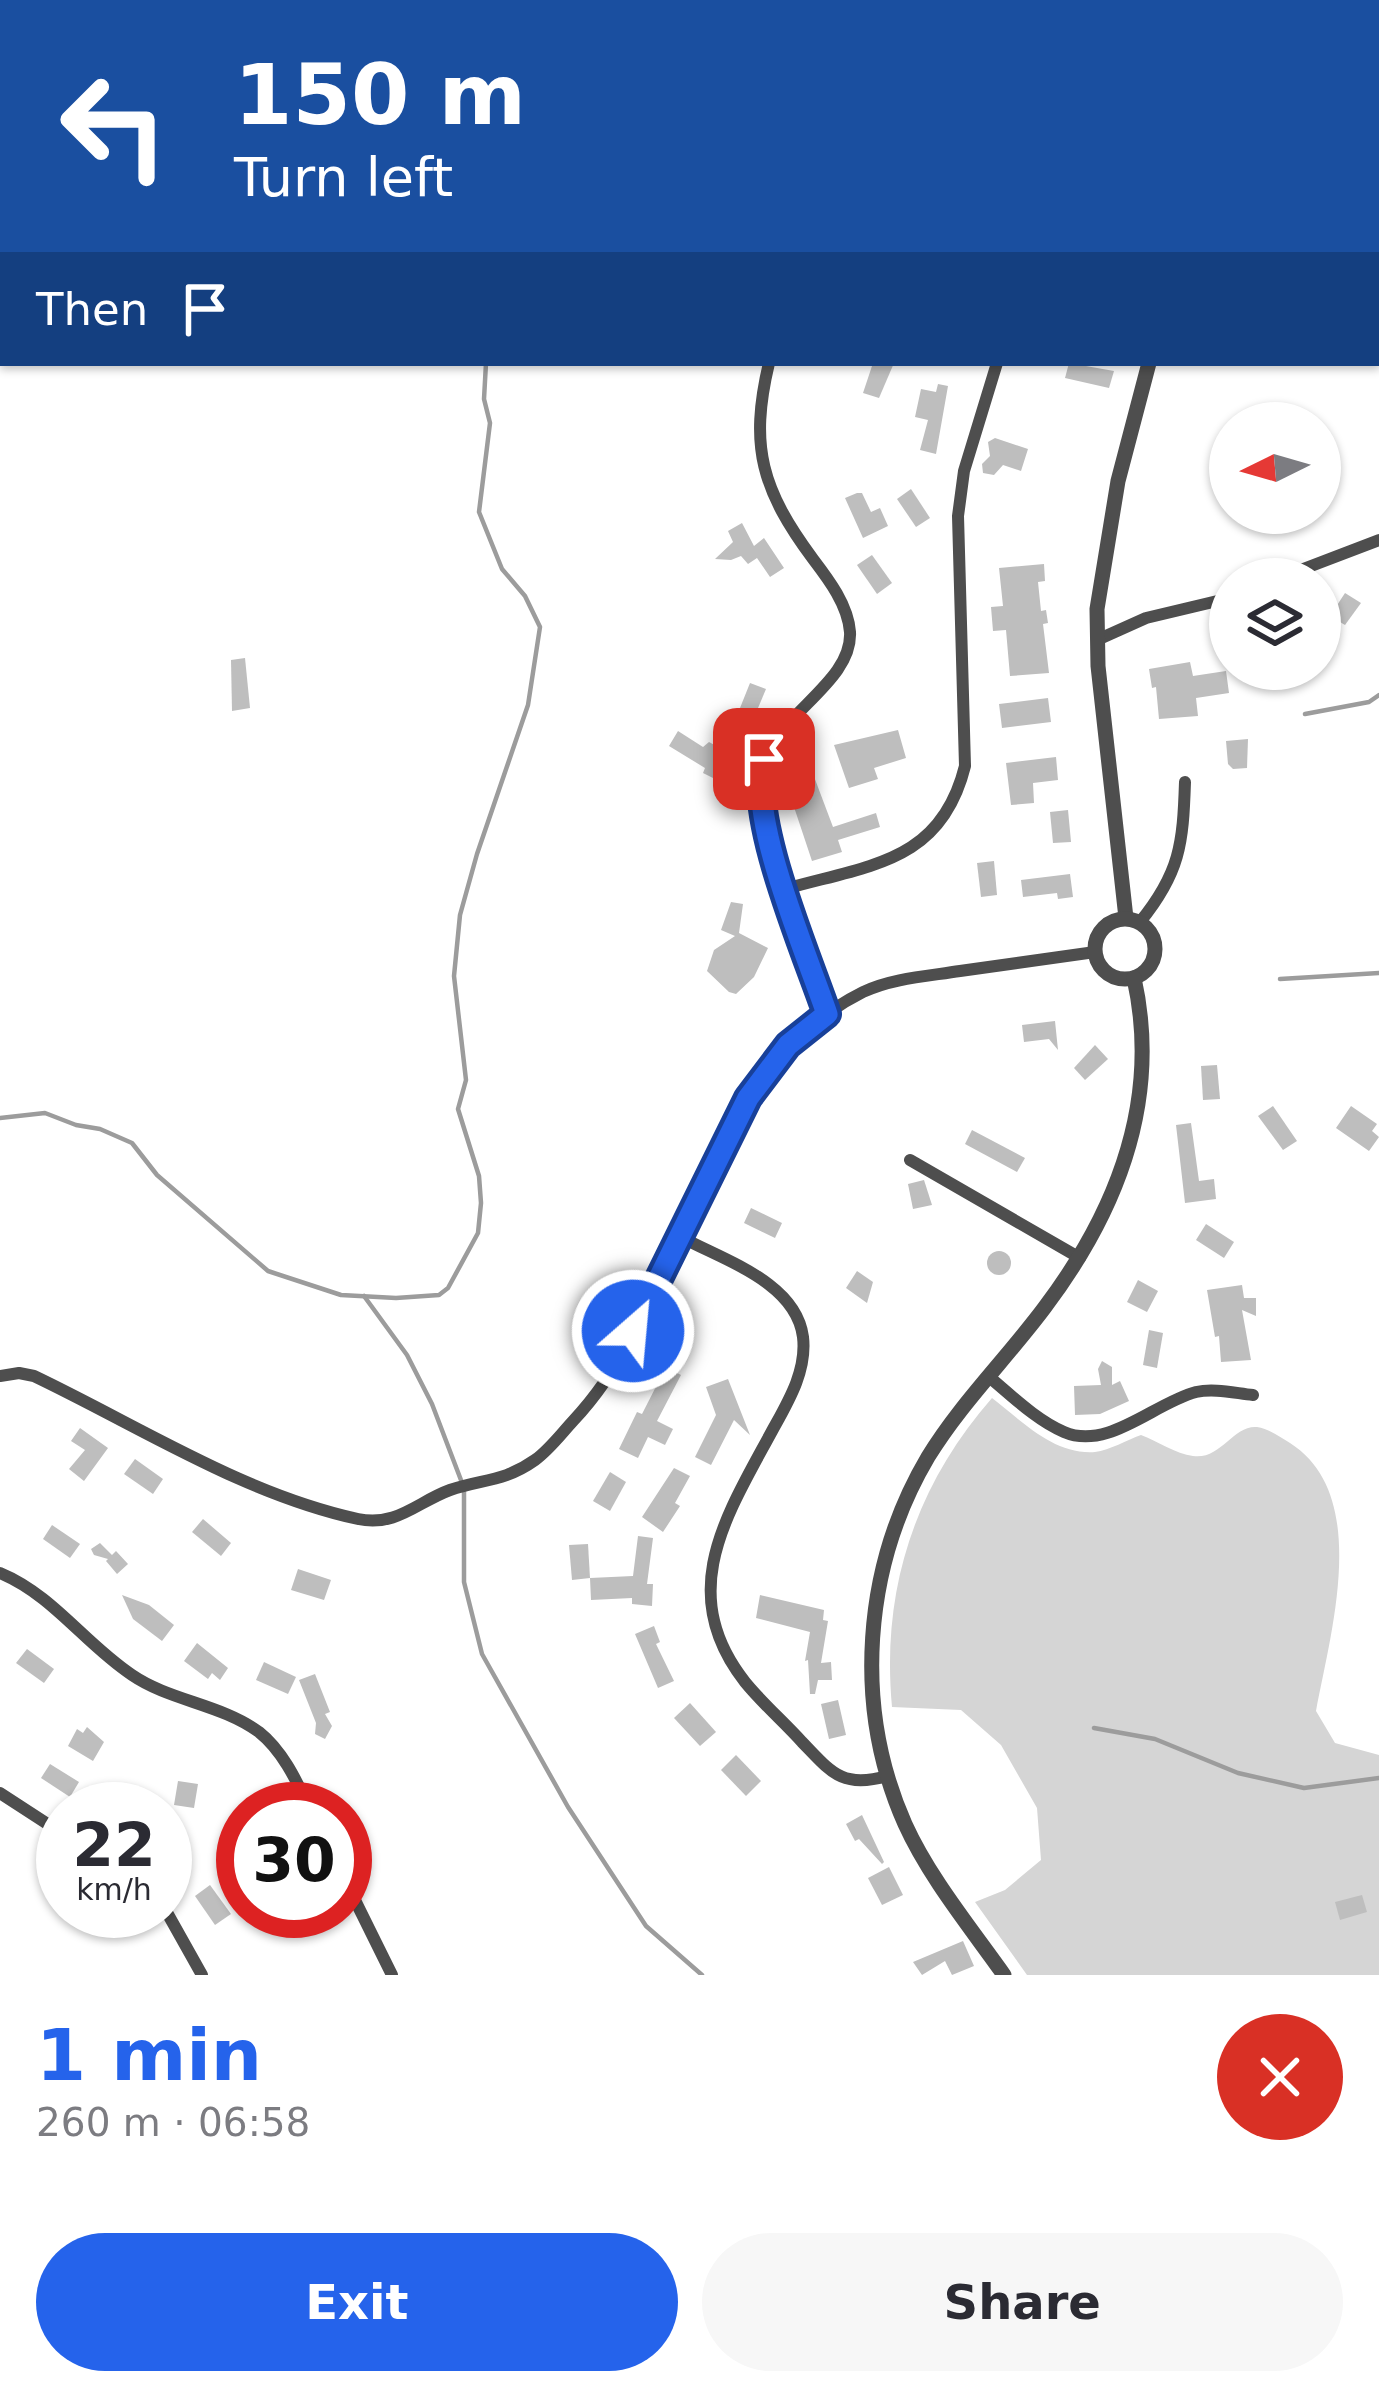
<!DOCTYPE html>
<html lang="en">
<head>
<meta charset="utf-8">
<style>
	:root { --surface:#fff; --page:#f7f7f7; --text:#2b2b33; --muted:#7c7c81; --accent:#2563eb }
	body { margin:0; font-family:"DejaVu Sans",sans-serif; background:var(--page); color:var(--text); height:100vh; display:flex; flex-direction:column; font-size:45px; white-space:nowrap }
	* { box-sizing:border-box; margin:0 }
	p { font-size:39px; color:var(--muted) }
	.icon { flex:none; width:66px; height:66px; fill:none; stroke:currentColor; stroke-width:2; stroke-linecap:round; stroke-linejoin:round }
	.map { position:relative; height:1975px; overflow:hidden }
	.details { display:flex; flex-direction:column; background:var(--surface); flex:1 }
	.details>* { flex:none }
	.top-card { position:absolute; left:0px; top:0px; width:1380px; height:366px; box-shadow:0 3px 9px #0004; background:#1a4fa0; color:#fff; overflow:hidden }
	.needle { width:78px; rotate:265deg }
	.controls { position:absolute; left:1209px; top:402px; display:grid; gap:24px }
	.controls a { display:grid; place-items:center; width:132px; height:132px; border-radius:50%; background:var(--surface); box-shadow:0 3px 9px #0004; font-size:60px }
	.speed { position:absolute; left:36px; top:1782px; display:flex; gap:24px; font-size:60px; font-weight:700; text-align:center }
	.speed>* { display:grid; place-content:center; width:156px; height:156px; border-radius:50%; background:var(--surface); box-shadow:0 3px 9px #0004; line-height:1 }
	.speed small { font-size:30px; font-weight:400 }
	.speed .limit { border:18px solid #d22; background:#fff; color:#111 }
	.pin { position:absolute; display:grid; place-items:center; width:102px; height:102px; color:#fff; margin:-51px; border-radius:24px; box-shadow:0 6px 18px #0006 }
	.me { position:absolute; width:132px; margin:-66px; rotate:27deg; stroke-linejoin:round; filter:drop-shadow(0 0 9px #0008) }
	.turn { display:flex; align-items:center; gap:42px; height:252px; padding:0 36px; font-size:54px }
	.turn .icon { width:156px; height:156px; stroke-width:2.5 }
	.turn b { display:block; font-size:84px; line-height:102px }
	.then { display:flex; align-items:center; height:114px; padding:0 36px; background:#0003; gap:24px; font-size:45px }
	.round { display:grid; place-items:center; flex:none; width:126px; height:126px; border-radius:63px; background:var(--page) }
	.summary { display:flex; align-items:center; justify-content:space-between; height:204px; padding:0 36px }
	h1 { font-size:72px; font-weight:700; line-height:90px; color:var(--accent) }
	.cta { display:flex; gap:24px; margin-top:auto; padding:24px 36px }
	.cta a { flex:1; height:138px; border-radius:72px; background:var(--accent); color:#fff; font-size:48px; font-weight:700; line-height:138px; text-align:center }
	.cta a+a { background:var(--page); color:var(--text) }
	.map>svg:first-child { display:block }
	.green { fill:#d5d5d5 }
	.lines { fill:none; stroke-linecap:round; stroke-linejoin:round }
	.stream { stroke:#9c9c9c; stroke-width:4.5 }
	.building { fill:#bebebe }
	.minor { stroke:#4e4e4e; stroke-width:12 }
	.tertiary { stroke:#4e4e4e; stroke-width:15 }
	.route-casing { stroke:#184099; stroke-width:30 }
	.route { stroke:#2563eb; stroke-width:21 }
</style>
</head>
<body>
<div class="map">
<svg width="1379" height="1975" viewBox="0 0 1379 1975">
	<rect width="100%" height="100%" fill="#fff"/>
	<path class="green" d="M992,1398C1022,1421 1054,1455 1095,1452C1110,1450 1127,1440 1141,1435C1157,1441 1176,1454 1193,1456C1221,1460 1233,1425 1257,1427C1269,1429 1280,1437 1290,1443C1372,1495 1330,1634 1316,1711L1335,1743L1379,1755V1975H1027L975,1902L1005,1890L1041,1860L1037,1808L1001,1745L961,1710L892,1707C881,1590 915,1486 992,1398Z"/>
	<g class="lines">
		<g class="stream">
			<path d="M536,3V0"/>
			<path d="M1305,714L1369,702L1379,695"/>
			<path d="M1280,979L1379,973"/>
			<path d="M0,1118L45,1113L76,1125L100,1129L132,1143L157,1175L268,1271L341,1295L396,1298L439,1295L448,1288L478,1233L481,1203L479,1176L458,1109L466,1080L454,976L460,915L477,854L528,705L540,627L525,596L502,569L479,512L490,423L484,399L486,363"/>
			<path d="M364,1296L407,1355L432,1404L464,1488V1582L482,1654L568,1807L646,1926L702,1975"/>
			<path d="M1094,1728L1155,1739L1238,1773L1304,1788L1379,1778"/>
		</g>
	</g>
	<g class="building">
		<path d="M873,363H894L879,398L863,393Z"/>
		<path d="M1069,363L1114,371L1109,388L1065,378Z"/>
		<path d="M938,384L948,386L936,454L920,450L928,420L915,417L921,389L936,392Z"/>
		<path d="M995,438L1028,449L1021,471L1003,465L994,475L983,473L982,464L990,456L988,442Z"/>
		<path d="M911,489L930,518L916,527L897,499Z"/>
		<path d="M857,493H862L871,512L880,508L888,526L863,538L845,498Z"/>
		<path d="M742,523L754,546L764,538L784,568L770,577L757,558L748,564L741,556L731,560L715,559L733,542L728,531Z"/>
		<path d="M872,555L892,583L877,594L857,565Z"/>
		<path d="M1044,564L1045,581L1038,582L1041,611L1046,610L1048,623L1043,624L1049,673L1010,676L1006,630L993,631L991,607L1003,606L999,568Z"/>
		<path d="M1345,593L1361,603L1345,625L1330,616Z"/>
		<path d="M245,658L250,708L232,711L231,660Z"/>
		<path d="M1190,662L1193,676L1226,671L1229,693L1196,698L1198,716L1159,719L1156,687L1152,688L1149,669Z"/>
		<path d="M750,683L766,689L753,720L738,713Z"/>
		<path d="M1048,698L1051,722L1002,728L999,704Z"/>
		<path d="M898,730L906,758L874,768L878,779L849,788L834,745Z"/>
		<path d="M678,731L703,747L709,742L729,753L715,779L703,773L705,768L669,746Z"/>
		<path d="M1248,739L1247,768L1233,769L1228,764L1226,741Z"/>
		<path d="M1056,757L1058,780L1033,783L1034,803L1011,805L1006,763Z"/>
		<path d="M810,766L833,827L876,813L880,827L838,840L842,852L812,861L783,774Z"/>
		<path d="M1068,810L1071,842L1053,843L1050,812Z"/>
		<path d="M994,861L997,895L981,897L977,863Z"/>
		<path d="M1070,874L1073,897L1058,899L1057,893L1023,897L1021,880Z"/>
		<path d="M731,902L743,904L739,933L768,948L754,977L736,994L729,992L707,971L714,950L735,936L721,930Z"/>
		<path d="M1055,1021L1058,1050L1049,1039L1024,1042L1022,1025Z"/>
		<path d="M1095,1045L1108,1059L1085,1080L1074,1068Z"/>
		<path d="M1217,1065L1220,1099L1203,1100L1201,1066Z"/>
		<path d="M1273,1106L1297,1141L1283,1150L1258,1116Z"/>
		<path d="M1351,1106L1377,1124L1372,1131L1379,1137L1369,1151L1336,1128Z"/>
		<path d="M1191,1123L1199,1181L1214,1179L1216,1199L1185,1203L1176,1125Z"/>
		<path d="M972,1130L1025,1158L1017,1172L965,1144Z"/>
		<path d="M924,1180L932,1205L913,1209L908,1184Z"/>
		<path d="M751,1208L782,1223L775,1238L744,1223Z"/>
		<path d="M1206,1224L1234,1242L1224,1258L1196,1240Z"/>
		<circle cx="999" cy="1263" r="12"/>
		<path d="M857,1271L873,1282L867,1303L846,1288Z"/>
		<path d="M1138,1280L1158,1291L1147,1312L1127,1302Z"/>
		<path d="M1242,1285L1244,1298H1256V1316L1242,1310L1251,1360L1221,1362L1219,1336L1215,1337L1207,1290Z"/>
		<path d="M1149,1330L1163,1333L1157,1368L1143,1365Z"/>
		<path d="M1102,1361L1112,1367V1385L1120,1381L1129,1401L1100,1414L1075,1415L1074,1386L1101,1385L1098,1369Z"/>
		<path d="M666,1367L681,1375L657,1421L673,1429L665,1445L648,1437L638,1458L619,1449L637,1412L642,1414Z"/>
		<path d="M728,1379L750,1435L734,1420L711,1465L695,1457L716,1415L706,1387Z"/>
		<path d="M80,1428L108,1448L84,1481L69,1469L85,1450L71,1441Z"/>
		<path d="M135,1459L163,1479L153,1494L124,1474Z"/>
		<path d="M674,1468L690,1476L675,1503L680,1506L663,1532L642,1517Z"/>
		<path d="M610,1472L626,1482L610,1511L593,1501Z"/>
		<path d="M203,1519L231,1543L221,1556L192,1532Z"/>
		<path d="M52,1525L80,1544L70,1558L43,1539Z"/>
		<path d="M638,1536L653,1538L647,1584H653L652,1606L632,1604V1598L591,1600L590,1578L633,1576Z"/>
		<path d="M100,1543L112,1555L116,1551L128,1564L117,1574L106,1561L108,1559L94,1555L91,1549Z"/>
		<path d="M588,1544L590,1578L572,1580L569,1545Z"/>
		<path d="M298,1569L331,1580L324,1600L291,1590Z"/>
		<path d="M122,1595L149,1605L174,1625L162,1641L133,1619Z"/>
		<path d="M760,1595L824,1610L823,1620L828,1621L821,1663L831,1662L832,1680H818L815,1694H810L808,1660L805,1661L810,1632L756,1618Z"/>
		<path d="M654,1626L660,1642L656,1644L674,1681L658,1688L635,1634Z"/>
		<path d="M197,1643L228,1668L220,1680L212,1673L208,1679L184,1661Z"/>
		<path d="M27,1649L54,1669L44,1683L16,1663Z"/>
		<path d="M264,1662L296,1677L288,1694L256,1680Z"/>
		<path d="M315,1674L330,1712L325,1714L332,1726L325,1739L315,1734L316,1723L299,1680Z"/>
		<path d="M838,1700L846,1735L829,1739L821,1704Z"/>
		<path d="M690,1703L716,1732L700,1746L674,1718Z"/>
		<path d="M87,1727L104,1742L93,1761L68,1746L77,1729L83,1733Z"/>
		<path d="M736,1755L761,1781L746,1796L721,1770Z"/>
		<path d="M50,1764L79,1782L70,1797L41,1778Z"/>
		<path d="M178,1781L198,1784L194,1808L174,1805Z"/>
		<path d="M862,1815L884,1862L882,1864L859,1839L855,1841L846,1824Z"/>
		<path d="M889,1867L903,1895L882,1905L868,1878Z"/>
		<path d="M210,1885L231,1914L215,1925L195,1896Z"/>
		<path d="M1362,1895L1367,1912L1340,1920L1335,1902Z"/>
		<path d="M963,1941L974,1966L952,1975L945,1961L922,1975L913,1962Z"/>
	</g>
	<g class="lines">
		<g class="minor">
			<path d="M891,3V0"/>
			<path d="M1035,3L1037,0"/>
			<path d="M769,363C749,447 762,490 813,559C829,580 848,605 850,632C853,685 768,718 759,776C751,822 810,963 827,1014"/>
			<path d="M1277,579L1379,540"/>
			<path d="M1097,640L1146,618L1230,598"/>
			<path d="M785,889C869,865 941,863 965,766L958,516L964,471L997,363"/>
			<path d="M1140,922C1180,873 1183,844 1185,782"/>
			<path d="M910,1160L1080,1258"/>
			<path d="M681,1237C723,1260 796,1282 803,1337C807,1371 788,1402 772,1431C726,1516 675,1593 745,1682C762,1703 784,1722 802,1742C831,1772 842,1789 887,1776"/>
			<path d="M0,1376L19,1373L34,1376C139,1426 243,1494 358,1519C397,1527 417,1502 450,1490C482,1479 504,1482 535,1460C549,1450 561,1434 573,1421C692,1295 695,1076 863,992C892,978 929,976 960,971C1005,965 1050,958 1095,952"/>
			<path d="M988,1376C1011,1395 1036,1420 1064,1432C1108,1451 1154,1403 1196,1392C1214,1388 1234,1393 1253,1395"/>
			<path d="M0,1573C53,1595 85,1644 132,1675C170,1701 221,1704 259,1732C283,1751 297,1782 310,1809"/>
			<path d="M0,1793L63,1834"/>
			<path d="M345,1880L392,1975"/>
			<path d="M165,1909L202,1975"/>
		</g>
		<g class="tertiary">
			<path d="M1244,3V0"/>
			<path d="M1126,918L1098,666L1097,609L1118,481L1149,363"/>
			<circle cx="1125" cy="949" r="30"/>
			<path d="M1004,1975C970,1927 929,1877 905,1824C853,1707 863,1567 928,1457C961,1403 1007,1358 1045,1307C1118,1210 1161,1099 1134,978"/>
		</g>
	</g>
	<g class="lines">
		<g class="route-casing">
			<path id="route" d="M633,1331L748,1098L788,1045L827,1014C806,952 747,817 764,759"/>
		</g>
		<use href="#route" class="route"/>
	</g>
</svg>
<div class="controls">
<a><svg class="needle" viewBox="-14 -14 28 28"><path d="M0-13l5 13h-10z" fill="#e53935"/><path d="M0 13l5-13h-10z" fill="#7c7c81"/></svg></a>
<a><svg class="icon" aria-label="layers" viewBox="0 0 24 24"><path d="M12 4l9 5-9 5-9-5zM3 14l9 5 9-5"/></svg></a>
</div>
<div class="speed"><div>22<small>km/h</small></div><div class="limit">30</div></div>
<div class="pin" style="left:764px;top:759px;background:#d93025"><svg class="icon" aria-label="arrive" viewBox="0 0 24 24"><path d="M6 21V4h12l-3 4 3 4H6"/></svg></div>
<svg class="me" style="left:633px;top:1331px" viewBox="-20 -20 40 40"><circle r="17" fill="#2563eb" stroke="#fff" stroke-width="3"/><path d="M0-11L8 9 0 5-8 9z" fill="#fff"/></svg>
<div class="top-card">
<div class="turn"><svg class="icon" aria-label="left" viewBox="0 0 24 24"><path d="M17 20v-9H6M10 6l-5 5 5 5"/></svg><div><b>150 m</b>Turn left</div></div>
<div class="then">Then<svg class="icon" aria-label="arrive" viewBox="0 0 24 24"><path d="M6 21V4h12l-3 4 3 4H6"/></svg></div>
</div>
</div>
<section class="details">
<div class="summary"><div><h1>1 min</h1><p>260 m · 06:58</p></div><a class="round" style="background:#d93025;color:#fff"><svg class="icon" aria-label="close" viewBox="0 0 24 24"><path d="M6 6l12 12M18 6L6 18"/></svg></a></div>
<div class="cta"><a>Exit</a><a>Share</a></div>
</section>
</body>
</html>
